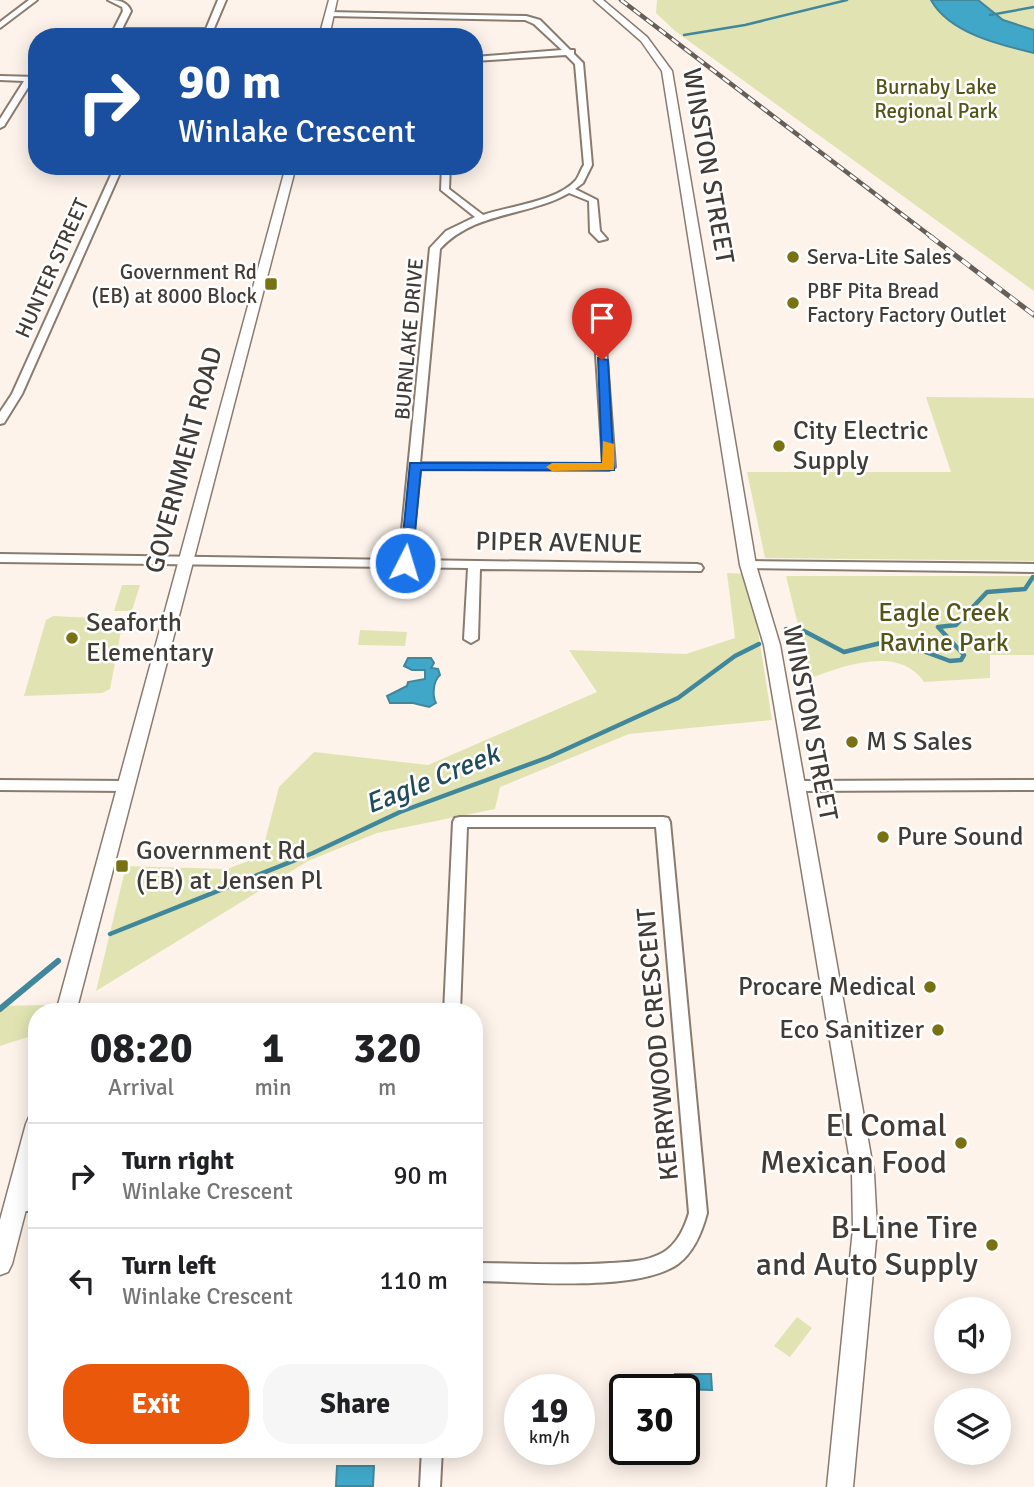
<!DOCTYPE html>
<html lang="en">
<head>
<meta charset="utf-8">
<style>
	:root { --surface:#fff; --page:#f6f6f6; --text:#202124; --muted:#757577; --line:#e0e0e0; --accent:#ea580c }
	body { margin:0; font-family:Signika,sans-serif; background:var(--page); color:var(--text); height:100vh; display:flex; flex-direction:column; font-size:26px; white-space:nowrap }
	* { box-sizing:border-box; margin:0 }
	p { font-size:23px; color:var(--muted) }
	.icon { flex:none; width:38px; height:38px; fill:none; stroke:currentColor; stroke-width:2; stroke-linecap:round; stroke-linejoin:round }
	.map { position:relative; flex:1; overflow:hidden }
	.drawer { position:absolute; left:28px; top:1003px; width:455px; height:455px; display:flex; flex-direction:column; background:var(--surface); border-radius:28px; box-shadow:0 4px 18px #0003 }
	.drawer>* { flex:none }
	.hud { position:absolute; left:28px; top:28px; width:455px; height:147px; border-radius:28px; box-shadow:0 4px 18px #0003; background:#1a4fa0; color:#fff; overflow:hidden }
	.tools { position:absolute; left:934px; top:1297px; display:grid; gap:14px }
	.tools a { display:grid; place-items:center; width:77px; height:77px; border-radius:50%; background:var(--surface); box-shadow:0 4px 18px #0003; font-size:35px }
	.speed { position:absolute; left:504px; top:1374px; display:flex; gap:14px; font-size:35px; font-weight:700; text-align:center }
	.speed>* { display:grid; place-content:center; width:91px; height:91px; border-radius:50%; background:var(--surface); box-shadow:0 4px 18px #0003; line-height:1 }
	.speed small { font-size:18px; font-weight:400 }
	.speed .limit { border:4px solid #111; border-radius:10px; background:#fff; color:#111 }
	.pin { position:absolute; display:grid; place-items:center; width:60px; height:60px; color:#fff; margin:-72px -30px; border-radius:50% 50% 50% 0; rotate:-45deg; box-shadow:0 0 7px #0007 }
	.pin .icon { rotate:45deg }
	.me { position:absolute; width:77px; margin:-38px; rotate:5deg; stroke-linejoin:round; filter:drop-shadow(0 0 5px #0008) }
	.turn { display:flex; align-items:center; gap:24px; height:147px; padding:0 35px; font-size:32px }
	.turn .icon { width:91px; height:91px; stroke-width:2.5 }
	.turn b { display:block; font-size:49px; line-height:60px }
	.eta { display:flex; justify-content:space-evenly; align-items:center; height:119px; text-align:center }
	.eta b { font-size:42px; font-weight:700; line-height:49px }
	.cta { display:flex; gap:14px; margin-top:auto; padding:14px 35px }
	.cta a { flex:1; height:80px; border-radius:28px; background:var(--accent); color:#fff; font-size:28px; font-weight:700; line-height:80px; text-align:center }
	.cta a+a { background:var(--page); color:var(--text) }
	ul { padding:0; list-style:none }
	li { display:flex; align-items:center; gap:21px; height:105px; padding:0 35px; border-top:2px solid var(--line) }
	li div { flex:1 }
	li b { display:block; font-size:26px }
	li em { font-style:normal }
	.map>svg:first-child { display:block }
	.green { fill:#e1e4b2 }
	.water { fill:#40a7c8; stroke:#41879c; stroke-width:2 }
	.lines { fill:none; stroke-linecap:round; stroke-linejoin:round }
	.stream-far2 { stroke:#41879c; stroke-width:2.5 }
	.stream-far1 { stroke:#41879c; stroke-width:4.5 }
	.stream { stroke:#41879c; stroke-width:6 }
	.minor-casing { stroke:#8a7b6f; stroke-width:4 }
	.tertiary-casing { stroke:#8a7b6f; stroke-width:3 }
	.minor { fill:#fff; fill-rule:evenodd }
	.tertiary { fill:#fff; fill-rule:evenodd }
	.rail-far1-casing { stroke:#665e58; stroke-width:4.5 }
	.rail-casing { stroke:#665e58; stroke-width:5 }
	.rail-far1 { stroke:#fff; stroke-width:2.5; stroke-dasharray:8; stroke-linecap:butt }
	.rail { stroke:#fff; stroke-width:3.5; stroke-dasharray:10; stroke-linecap:butt }
	.route { fill:#1a73e8; stroke:#114b97; stroke-width:2 }
	.slow { fill:#f59e0b }
	.poi-dot { fill:#787213; stroke:#fff; stroke-width:2.5 }
	.labels { text-anchor:middle; dominant-baseline:central; stroke-width:5; stroke-linejoin:round; paint-order:stroke }
	.far-park-label { font-size:21px; fill:#535518; stroke:#fff }
	.far-poi-label { font-size:21px; fill:#423b36; stroke:#fff; text-anchor:start }
	.far-street-label { font-size:21px; fill:#423b36; stroke:#fff }
	.street-label { font-size:26px; fill:#423b36; stroke:#fff }
	.poi-label { font-size:26px; fill:#423b36; stroke:#fff; text-anchor:start }
	.park-label { font-size:26px; fill:#535518; stroke:#fff }
	.water-label { font-size:28px; font-style:italic; fill:#1f4b5a; stroke:#fff }
	.near-poi-label { font-size:32px; fill:#423b36; stroke:#fff; text-anchor:end }
</style>
</head>
<body>
<div class="map">
<svg width="1034" height="1487" viewBox="0 0 1034 1487">
	<rect width="100%" height="100%" fill="#fdf3eb"/>
	<g class="green">
		<path d="M657,0H1034V291L675,31L656,13Z"/>
		<path d="M926,397L1034,398V561L765,558L747,472H951Z"/>
		<path d="M727,573L749,574L772,720L629,734L500,787L495,809L377,833L308,861L96,991L126,866L227,869L261,856L279,787L314,752L428,765L597,692L569,650L686,654L735,638Z"/>
		<path d="M786,576H1034V655H990V678L924,682C899,645 844,666 811,678Z"/>
		<path d="M122,585H140L132,611H114Z"/>
		<path d="M53,616L114,619L121,631L110,689L102,693L24,696L46,620Z"/>
		<path d="M360,630L407,632L405,646L358,645Z"/>
		<path d="M46,1005L44,1011L37,1012V1034L0,1046V1006Z"/>
		<path d="M797,1317L812,1328L790,1357L774,1346Z"/>
	</g>
	<g class="water">
		<path d="M931,0H978L1003,20L1034,30V53C1000,45 949,33 931,0Z"/>
		<path d="M408,658H431L434,663L431,668L438,669L440,675C433,681 432,696 436,703L429,707L413,703H390L387,696L407,686L408,682L425,679V670H412L404,666Z"/>
		<path d="M675,1374H711L712,1390L676,1389Z"/>
		<path d="M337,1466H374L373,1486H336Z"/>
	</g>
	<g class="lines">
		<g class="stream-far2">
			<path d="M990,15L1034,7"/>
			<path d="M684,35L745,25L847,0"/>
		</g>
		<g class="stream-far1">
			<path d="M786,629L804,631L844,652L893,640L950,661L961,660L964,655L938,627L956,625L987,592L1025,589L1033,577"/>
			<path d="M110,934L313,853L400,812L549,757L678,698L735,656L759,644"/>
		</g>
		<path class="stream" d="M0,1009L58,961"/>
		<g class="minor-casing">
			<g id="minor">
				<path d="M29,0H37L0,28V22Z"/>
				<path d="M108,0C118,0 127,1 131,11L122,29H206L218,0H226L212,33H120L118,37H110L123,11L122,7Z"/>
				<path d="M327,12L526,16L540,20L570,50H574V54L583,63L592,165L583,183L575,189L597,200L600,231L607,239L599,241L590,232L589,201L569,193C527,217 475,211 440,249L420,463L603,464L593,307L598,304L603,307L615,467L609,470L420,469L411,560L697,564L701,565L703,568L701,571L480,569L478,639L471,643L464,639L468,568L0,562V554L399,560L430,248L446,231L475,217L441,190L442,166H450L449,189L483,215C510,206 558,201 576,180C579,176 581,169 584,165L575,64L566,55L474,61V57L562,50L534,24L525,20L330,16Z"/>
				<path d="M0,76L37,77V81H32L4,126L0,128V119L24,81L0,80Z"/>
				<path d="M115,166H123L22,394L4,423L0,424V412L12,394Z"/>
				<path d="M748,561L1034,564V572L744,568L742,565L744,562Z"/>
				<path d="M0,780L126,781L133,786L126,791L0,790Z"/>
				<path d="M1034,780V790L796,791L789,786L796,781Z"/>
				<path d="M460,817H663L668,818L670,822L707,1213C702,1232 694,1252 678,1264C636,1293 525,1281 474,1281V1263C519,1263 565,1266 610,1263C626,1262 643,1262 658,1255C675,1248 684,1230 689,1213L656,827H467L460,1012H444L453,822L455,818Z"/>
				<path d="M16,1195H37V1211H16L10,1209L7,1203L10,1197Z"/>
				<path d="M422,1449H442L440,1487H420Z"/>
			</g>
		</g>
		<g class="tertiary-casing">
			<g id="tertiary">
				<path d="M329,0H337L329,37H319Z"/>
				<path d="M594,0H603L647,37L672,71L756,565L780,645L874,1173L877,1229L853,1487H827L853,1229L852,1173L774,704L764,645L740,565L662,71L641,41Z"/>
				<path d="M286,166H296L76,1012H56Z"/>
				<path d="M37,1115V1167L12,1264L8,1272L0,1275V1220L26,1124L29,1117Z"/>
			</g>
		</g>
		<use href="#minor" class="minor"/>
		<use href="#tertiary" class="tertiary"/>
		<g class="rail-far1-casing">
			<path id="rail-far1" d="M621,0L933,238"/>
		</g>
		<g class="rail-casing">
			<path id="rail" d="M930,236L1034,315"/>
		</g>
		<use href="#rail-far1" class="rail-far1"/>
		<use href="#rail" class="rail"/>
	</g>
	<path class="route" d="M598,358L608,360L614,470H421L412,563L400,566L410,463H602Z"/>
	<path class="slow" d="M603,441L614,444V470L552,471L546,467L552,463H602Z"/>
	<g class="poi-dot">
		<circle cx="793" cy="257" r="7"/>
		<rect x="264" y="277" width="14" height="14" rx="3.5"/>
		<circle cx="793" cy="303" r="7"/>
		<circle cx="779" cy="446" r="7"/>
		<circle cx="72" cy="638" r="7"/>
		<circle cx="852" cy="742" r="7"/>
		<circle cx="883" cy="837" r="7"/>
		<rect x="115" y="859" width="14" height="14" rx="3.5"/>
		<circle cx="930" cy="987" r="7"/>
		<circle cx="938" cy="1030" r="7"/>
		<circle cx="961" cy="1143" r="7"/>
		<circle cx="992" cy="1245" r="7"/>
	</g>
	<g class="labels">
		<g class="far-park-label">
			<text x="936" y="87">Burnaby Lake<tspan x="936" dy="24">Regional Park</tspan></text>
		</g>
		<g class="far-poi-label">
			<text x="807" y="257">Serva-Lite Sales</text>
			<text x="257" y="272" text-anchor="end">Government Rd<tspan x="257" dy="24">(EB) at 8000 Block</tspan></text>
			<text x="807" y="291">PBF Pita Bread<tspan x="807" dy="24">Factory Factory Outlet</tspan></text>
		</g>
		<g class="far-street-label">
			<text transform="translate(52 268) rotate(-66)">HUNTER STREET</text>
			<text transform="translate(409 339) rotate(-85)">BURNLAKE DRIVE</text>
		</g>
		<g class="street-label">
			<text transform="translate(708 166) rotate(80)">WINSTON STREET</text>
			<text transform="translate(184 460) rotate(-75)">GOVERNMENT ROAD</text>
			<text transform="translate(559 543) rotate(1)">PIPER AVENUE</text>
			<text transform="translate(810 723) rotate(79)">WINSTON STREET</text>
			<text transform="translate(658 1044) rotate(-95)">KERRYWOOD CRESCENT</text>
		</g>
		<g class="poi-label">
			<text x="793" y="431">City Electric<tspan x="793" dy="30">Supply</tspan></text>
			<text x="86" y="623">Seaforth<tspan x="86" dy="30">Elementary</tspan></text>
			<text x="866" y="742">M S Sales</text>
			<text x="897" y="837">Pure Sound</text>
			<text x="136" y="851">Government Rd<tspan x="136" dy="30">(EB) at Jensen Pl</tspan></text>
			<text x="916" y="987" text-anchor="end">Procare Medical</text>
			<text x="924" y="1030" text-anchor="end">Eco Sanitizer</text>
		</g>
		<g class="park-label">
			<text x="944" y="613">Eagle Creek<tspan x="944" dy="30">Ravine Park</tspan></text>
		</g>
		<g class="water-label">
			<text transform="translate(432 779) rotate(-22)">Eagle Creek</text>
		</g>
		<g class="near-poi-label">
			<text x="947" y="1125">El Comal<tspan x="947" dy="37">Mexican Food</tspan></text>
			<text x="978" y="1227">B-Line Tire<tspan x="978" dy="37">and Auto Supply</tspan></text>
		</g>
	</g>
</svg>
<div class="tools">
<a><svg class="icon" aria-label="sound" viewBox="0 0 24 24"><path d="M4 9h4l5-4v14l-5-4H4zM17 9q2 3 0 6"/></svg></a>
<a><svg class="icon" aria-label="layers" viewBox="0 0 24 24"><path d="M12 4l9 5-9 5-9-5zM3 14l9 5 9-5"/></svg></a>
</div>
<div class="speed"><div>19<small>km/h</small></div><div class="limit">30</div></div>
<div class="pin" style="left:602px;top:360px;background:#d93025"><svg class="icon" aria-label="arrive" viewBox="0 0 24 24"><path d="M6 21V4h12l-3 4 3 4H6"/></svg></div>
<svg class="me" style="left:405px;top:563px" viewBox="-20 -20 40 40"><circle r="17" fill="#1a73e8" stroke="#fff" stroke-width="3"/><path d="M0-11L8 9 0 5-8 9z" fill="#fff"/></svg>
<div class="hud">
<div class="turn"><svg class="icon" aria-label="right" viewBox="0 0 24 24"><path d="M7 20v-9h11M14 6l5 5-5 5"/></svg><div><b>90 m</b>Winlake Crescent</div></div>
</div>
<section class="drawer">
<div class="eta">
<div><b>08:20</b><p>Arrival</p></div>
<div><b>1</b><p>min</p></div>
<div><b>320</b><p>m</p></div>
</div>
<ul>
<li><svg class="icon" aria-label="right" viewBox="0 0 24 24"><path d="M7 20v-9h11M14 6l5 5-5 5"/></svg><div><b>Turn right</b><p>Winlake Crescent</p></div><em>90 m</em></li>
<li><svg class="icon" aria-label="left" viewBox="0 0 24 24"><path d="M17 20v-9H6M10 6l-5 5 5 5"/></svg><div><b>Turn left</b><p>Winlake Crescent</p></div><em>110 m</em></li>
</ul>
<div class="cta"><a>Exit</a><a>Share</a></div>
</section>
</div>
</body>
</html>
